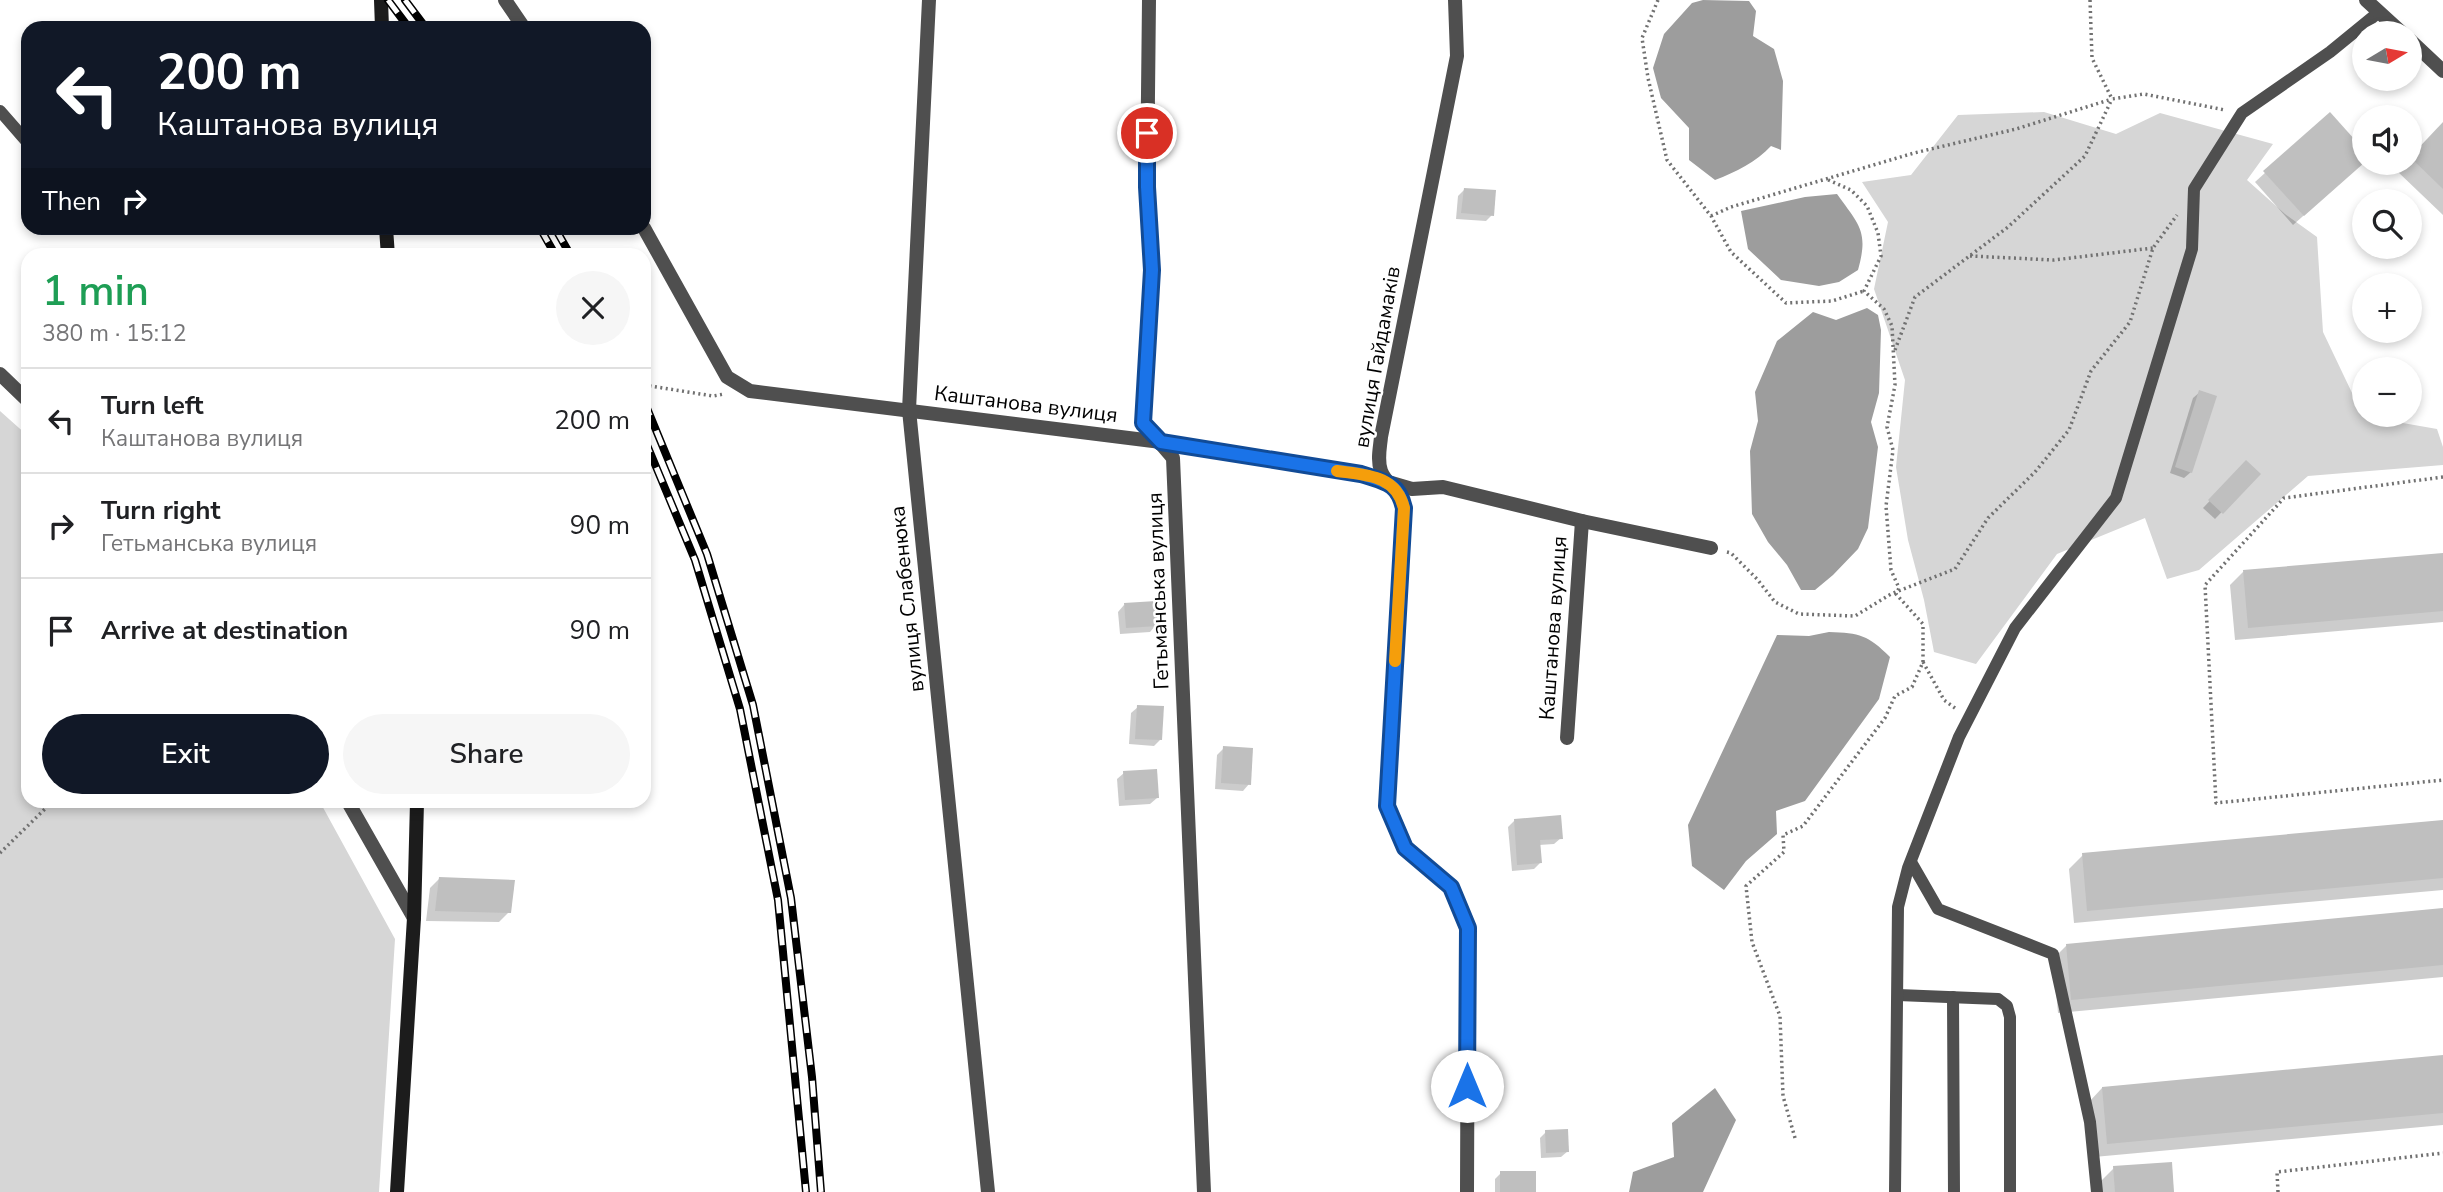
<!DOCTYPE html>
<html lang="en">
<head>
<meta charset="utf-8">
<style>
	:root { --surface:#fff; --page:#f6f6f6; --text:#202124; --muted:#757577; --line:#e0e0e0; --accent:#111827 }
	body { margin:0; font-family:"Nunito Sans",sans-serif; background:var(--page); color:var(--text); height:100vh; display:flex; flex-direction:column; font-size:26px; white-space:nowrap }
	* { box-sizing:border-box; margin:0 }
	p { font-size:23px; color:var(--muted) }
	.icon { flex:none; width:38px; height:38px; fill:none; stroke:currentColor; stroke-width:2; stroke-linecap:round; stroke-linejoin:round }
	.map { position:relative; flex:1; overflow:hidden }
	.panel { position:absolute; left:21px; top:248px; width:630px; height:560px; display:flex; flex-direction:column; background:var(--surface); border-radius:21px; box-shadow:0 4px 10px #0003 }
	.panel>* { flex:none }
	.top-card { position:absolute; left:21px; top:21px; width:630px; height:214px; border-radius:21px; box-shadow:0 4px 10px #0003; background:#111827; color:#fff; overflow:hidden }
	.needle { width:46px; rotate:80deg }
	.fabs { position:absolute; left:2352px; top:21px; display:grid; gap:14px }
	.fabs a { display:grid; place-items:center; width:70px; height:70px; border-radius:50%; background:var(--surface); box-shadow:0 4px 10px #0003; font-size:35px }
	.pin { position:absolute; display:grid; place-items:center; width:60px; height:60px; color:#fff; margin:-30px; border:4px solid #fff; border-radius:50%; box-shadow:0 2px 7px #0007 }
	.me { position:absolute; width:77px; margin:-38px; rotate:0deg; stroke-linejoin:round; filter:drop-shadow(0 0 5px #0008) }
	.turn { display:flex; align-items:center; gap:24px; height:147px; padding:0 21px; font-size:32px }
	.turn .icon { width:91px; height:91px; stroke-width:2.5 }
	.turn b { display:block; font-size:49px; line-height:60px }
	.then { display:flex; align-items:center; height:66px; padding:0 21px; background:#0003; gap:14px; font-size:26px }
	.round { display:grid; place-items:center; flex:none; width:74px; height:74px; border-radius:37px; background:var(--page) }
	.overview { display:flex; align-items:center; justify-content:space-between; height:119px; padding:0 21px }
	h1 { font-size:42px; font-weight:600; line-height:52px; color:#1e9e55 }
	.button { display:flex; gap:14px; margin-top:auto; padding:14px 21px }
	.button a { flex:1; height:80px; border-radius:42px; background:var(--accent); color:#fff; font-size:28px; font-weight:600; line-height:80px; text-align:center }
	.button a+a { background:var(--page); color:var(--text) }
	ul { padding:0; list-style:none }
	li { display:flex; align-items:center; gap:21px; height:105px; padding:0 21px; border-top:2px solid var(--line) }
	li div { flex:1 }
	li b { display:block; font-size:26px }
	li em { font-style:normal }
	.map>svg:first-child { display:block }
	.green { fill:#d6d6d6 }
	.water { fill:#9d9d9d }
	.shadow { fill:#0003 }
	.building { fill:#bfbfbf }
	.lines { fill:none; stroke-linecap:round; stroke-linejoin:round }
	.path { stroke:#717171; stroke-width:3.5; stroke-dasharray:2 3.5; stroke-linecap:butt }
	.lane { stroke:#4f4f4f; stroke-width:12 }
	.street { stroke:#4f4f4f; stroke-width:14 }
	.secondary { stroke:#1c1c1c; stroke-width:14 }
	.rail-casing { stroke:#000; stroke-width:8 }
	.rail { stroke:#fff; stroke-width:5; stroke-dasharray:16; stroke-linecap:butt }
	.route-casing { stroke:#114b97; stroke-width:18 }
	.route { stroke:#1a73e8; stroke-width:12 }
	.slow { stroke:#f59e0b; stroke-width:12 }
	.labels { text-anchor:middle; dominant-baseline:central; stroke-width:5; stroke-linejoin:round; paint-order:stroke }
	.street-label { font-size:21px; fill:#000; stroke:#fff }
</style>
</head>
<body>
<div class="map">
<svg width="2443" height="1192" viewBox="0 0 2443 1192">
	<rect width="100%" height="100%" fill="#fff"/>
	<g class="green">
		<path d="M2044,112L2116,134L2160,113L2273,144L2247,180L2285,214L2317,237L2323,332L2363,416L2437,429L2443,447V465L2308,476L2199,570L2167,579L2145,518L2057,554L1976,664L1934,652L1924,600L1908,540L1896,467L1905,380L1874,289L1888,222L1862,182L1911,175L1958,115Z"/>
		<path d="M0,411L28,436V802H320L395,939L379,1192H0Z"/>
	</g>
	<g class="water">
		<path d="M1703,0L1749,1L1756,11L1753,36L1774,49L1783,81L1781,150L1771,146C1756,162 1736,172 1715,180L1689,160V128L1661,98L1653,68L1664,34L1692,3Z"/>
		<path d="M1837,194C1859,225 1869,231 1858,270L1839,282L1819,286L1781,280L1748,249L1741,211L1805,197Z"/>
		<path d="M1867,308L1878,315L1881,330L1879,393L1871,422L1878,447L1868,528L1858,549L1833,575L1815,590H1801L1787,565L1768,542L1752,514L1750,451L1758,421L1755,392L1777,341L1813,312L1836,320Z"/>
		<path d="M1829,632C1860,633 1868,635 1890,657L1879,699L1805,801L1776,811L1777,834L1746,861L1724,890L1692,866L1688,825L1777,635L1809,636Z"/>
		<path d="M1715,1088L1736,1120L1703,1192H1629L1633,1172L1674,1157L1672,1123Z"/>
	</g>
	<g class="shadow">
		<path d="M2330,114L2364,153V162L2293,225L2255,182Z"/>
		<path d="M2443,124V215L2397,171L2406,163H2410V158Z"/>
		<path d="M1464,190L1492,215L1486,221L1456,219L1458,196Z"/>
		<path d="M2200,392L2191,472L2184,478L2170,473L2193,398Z"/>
		<path d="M2246,463L2258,474L2215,519L2203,508Z"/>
		<path d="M2443,554V622L2235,640L2230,585L2243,572Z"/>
		<path d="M1124,605L1156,625L1150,632L1120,634L1118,612Z"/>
		<path d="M1138,707L1160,740L1154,746L1129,744L1131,713Z"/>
		<path d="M1224,748L1249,784L1243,791L1215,789L1217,755Z"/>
		<path d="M1124,773L1157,798L1150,804L1119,806L1117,779Z"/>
		<path d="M1515,820L1561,838L1554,844L1539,845L1540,863L1534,869L1512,871L1508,827Z"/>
		<path d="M2443,822V890L2074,923L2069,869L2083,855Z"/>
		<path d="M440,878L509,912L499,922L426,921L430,888Z"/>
		<path d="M2443,910V977L2058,1013L2053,959L2066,946Z"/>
		<path d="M2443,1057V1125L2094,1157L2089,1102L2102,1088Z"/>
		<path d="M1546,1132L1568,1151L1561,1157L1541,1158L1540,1138Z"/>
		<path d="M2114,1168L2172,1192H2101L2100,1182Z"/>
		<path d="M1501,1173L1534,1192H1495V1179Z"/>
	</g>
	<g class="building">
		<path d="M2330,112L2364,150V163L2304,216L2263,171Z"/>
		<path d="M2443,122V189L2410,157Z"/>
		<path d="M1464,188L1496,190L1494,216L1461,213Z"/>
		<path d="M2199,390L2217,396L2192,473L2175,467Z"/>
		<path d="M2246,460L2261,474L2223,514L2208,500Z"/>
		<path d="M2443,553V611L2248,628L2243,570Z"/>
		<path d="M1156,601L1158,626L1126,628L1124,603Z"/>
		<path d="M1137,705L1164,706L1162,740L1135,739Z"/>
		<path d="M1223,746L1253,748L1251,785L1221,783Z"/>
		<path d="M1157,769L1159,798L1125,800L1123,771Z"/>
		<path d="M1561,815L1563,839L1540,840L1542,863L1517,865L1514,819Z"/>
		<path d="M2443,820V878L2087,911L2082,853Z"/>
		<path d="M439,877L515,880L511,913L435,911Z"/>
		<path d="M2443,908V965L2071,1000L2066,944Z"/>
		<path d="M2443,1055V1113L2107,1144L2102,1087Z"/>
		<path d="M1568,1129L1569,1152L1546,1153L1545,1130Z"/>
		<path d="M2172,1162L2174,1192H2115L2113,1166Z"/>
		<rect x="1500" y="1171" width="36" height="21"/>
	</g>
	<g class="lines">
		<g class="path">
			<path d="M1658,0L1642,38L1648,78L1667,160L1711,216L1731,252L1786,303L1832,301L1864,291"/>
			<path d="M2090,0L2092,58L2112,99L2144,94L2225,110"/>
			<path d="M1711,216L1731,207L1914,153L2016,129L2112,99"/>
			<path d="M1970,256L2054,260L2153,248"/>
			<path d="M1895,350L1915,297L2008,227L2085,156L2112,99"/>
			<path d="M644,385L713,396L724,394"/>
			<path d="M2443,477L2284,498L2205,585L2216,803L2443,780"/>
			<path d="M1727,552L1731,553L1757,579L1775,602L1799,614L1855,616L1891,594L1955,569L1988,518L2035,472L2069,430L2091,371L2130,322L2153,248L2177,215"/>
			<path d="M1923,662L1944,700L1955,708"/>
			<path d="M0,853L52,802"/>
			<path d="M1795,1138L1783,1096L1780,1016L1752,942L1746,886L1784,852L1783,835L1803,826L1885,718L1895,696L1912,687L1923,662V624L1896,594L1899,588L1891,570L1886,506L1893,450L1887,427L1895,385L1892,326L1884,309L1864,291L1881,256L1878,233L1867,206L1851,190L1826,179"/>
			<path d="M2278,1192L2277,1172L2443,1153"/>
		</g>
		<g class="lane">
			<path d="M0,111L28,143"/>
			<path d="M1911,862L1938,909L2053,954L2090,1122L2097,1192"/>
			<path d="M1898,995L1998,999L2007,1006L2010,1017V1192"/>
			<path d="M1953,997L1954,1192"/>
			<path d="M1895,1192L1898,907L1908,868L1959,737L2015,628L2116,498L2192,249L2194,189L2242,113L2330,52L2379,12"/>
		</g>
		<g class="street">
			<path d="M505,0L524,28"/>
			<path d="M929,0L909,410L988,1192"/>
			<path d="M1149,0L1147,187L1152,270L1143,423L1173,458L1204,1192"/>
			<path d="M1455,0L1457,56L1381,437C1380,448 1377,460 1381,471C1386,485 1399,487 1404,508L1387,806L1405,848L1451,887L1468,928L1467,1192"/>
			<path d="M2366,0L2402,33"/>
			<path d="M2410,40L2443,71"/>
			<path d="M644,228L727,377L750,391L1161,442L1361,474L1412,489L1443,487L1582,521L1711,548"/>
			<path d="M0,374L28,401"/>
			<path d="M1567,738L1582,521"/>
			<path d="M348,802L414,918"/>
		</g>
		<g class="secondary">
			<path d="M381,0L382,28"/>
			<path d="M386,228L388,256"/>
			<path d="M397,1192L414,918L417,802"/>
		</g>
		<g class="rail-casing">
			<g id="rail">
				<path d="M388,0L409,28"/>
				<path d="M405,0L426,28"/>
				<path d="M540,228L556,256"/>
				<path d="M555,228L571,256"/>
				<path d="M644,401L707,554L753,705L791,898L812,1077L821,1192"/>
				<path d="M644,438L695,560L740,709L778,900L806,1192"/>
			</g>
		</g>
		<use href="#rail" class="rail"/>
	</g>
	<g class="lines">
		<g class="route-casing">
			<path id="route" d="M1147,133V187L1152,270L1143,423L1161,442L1361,474C1385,482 1398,482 1404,508L1387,806L1405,848L1451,887L1468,928L1467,1086"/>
		</g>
		<use href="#route" class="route"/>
		<path class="slow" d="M1337,471C1366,475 1396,475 1404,508L1395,661"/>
	</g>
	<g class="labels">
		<g class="street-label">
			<text transform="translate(1377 357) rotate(-80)">вулиця Гайдамаків</text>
			<text transform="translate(1026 404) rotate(7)">Каштанова вулиця</text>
			<text transform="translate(1158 591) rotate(-92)">Гетьманська вулиця</text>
			<text transform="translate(907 599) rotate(-96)">вулиця Слабенюка</text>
			<text transform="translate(1553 628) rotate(-86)">Каштанова вулиця</text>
		</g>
	</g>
</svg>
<div class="fabs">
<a><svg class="needle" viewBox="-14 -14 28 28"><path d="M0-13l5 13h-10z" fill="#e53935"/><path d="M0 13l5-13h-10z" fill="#757577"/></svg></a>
<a><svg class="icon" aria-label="sound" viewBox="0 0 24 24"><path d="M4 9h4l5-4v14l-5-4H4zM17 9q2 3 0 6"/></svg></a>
<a><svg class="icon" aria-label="search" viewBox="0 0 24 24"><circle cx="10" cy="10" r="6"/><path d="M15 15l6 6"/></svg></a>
<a>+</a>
<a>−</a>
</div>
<div class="pin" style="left:1147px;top:133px;background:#d93025"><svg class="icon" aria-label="arrive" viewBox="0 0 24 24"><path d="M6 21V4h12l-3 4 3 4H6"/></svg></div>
<svg class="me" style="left:1467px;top:1086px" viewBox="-20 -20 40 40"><circle r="19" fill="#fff"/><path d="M0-13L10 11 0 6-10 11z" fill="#1a73e8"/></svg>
<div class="top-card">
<div class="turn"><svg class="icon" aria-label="left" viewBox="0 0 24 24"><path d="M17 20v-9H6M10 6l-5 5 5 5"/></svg><div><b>200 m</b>Каштанова вулиця</div></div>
<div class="then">Then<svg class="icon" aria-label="right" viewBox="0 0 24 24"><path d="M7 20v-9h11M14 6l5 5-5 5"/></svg></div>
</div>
<section class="panel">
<div class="overview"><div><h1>1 min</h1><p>380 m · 15:12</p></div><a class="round"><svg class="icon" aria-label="close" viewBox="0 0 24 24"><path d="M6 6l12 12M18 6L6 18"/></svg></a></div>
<ul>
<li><svg class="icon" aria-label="left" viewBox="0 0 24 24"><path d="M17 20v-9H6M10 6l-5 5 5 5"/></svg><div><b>Turn left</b><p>Каштанова вулиця</p></div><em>200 m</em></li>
<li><svg class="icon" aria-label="right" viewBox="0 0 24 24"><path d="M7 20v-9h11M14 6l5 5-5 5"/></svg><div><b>Turn right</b><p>Гетьманська вулиця</p></div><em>90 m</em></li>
<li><svg class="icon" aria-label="arrive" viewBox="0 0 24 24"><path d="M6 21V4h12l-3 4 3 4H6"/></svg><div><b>Arrive at destination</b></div><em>90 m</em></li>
</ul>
<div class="button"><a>Exit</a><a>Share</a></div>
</section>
</div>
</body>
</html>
